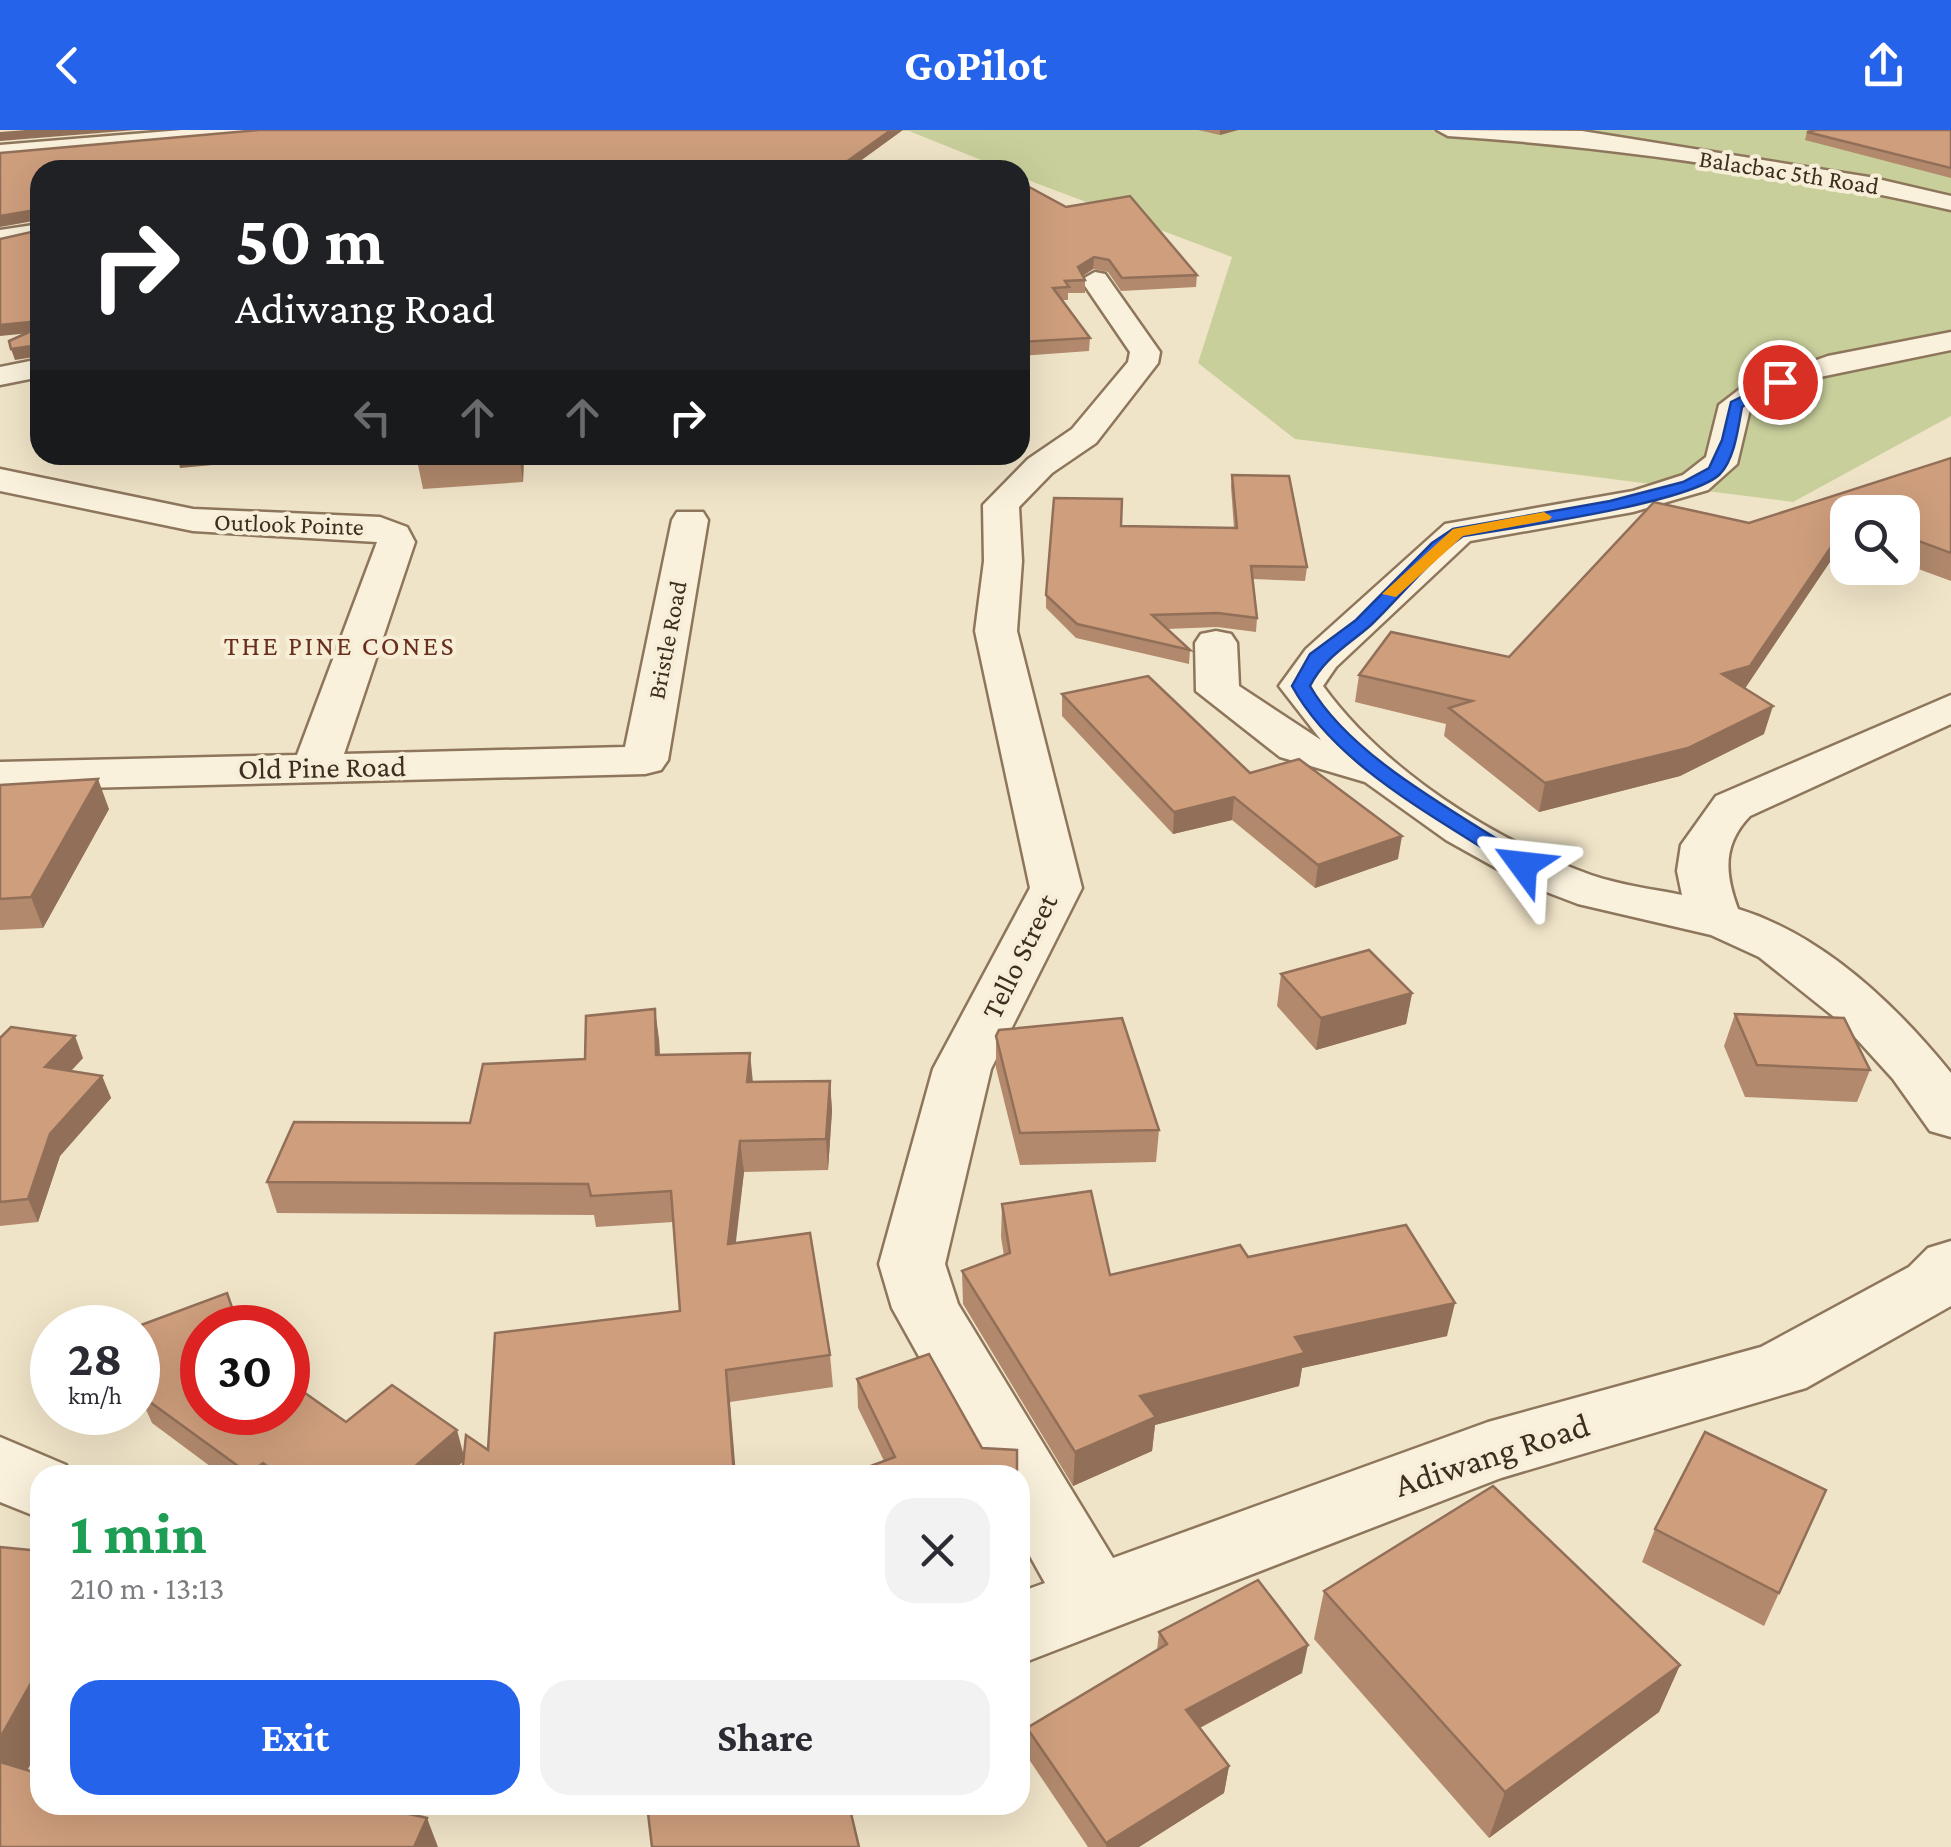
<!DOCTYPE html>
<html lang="en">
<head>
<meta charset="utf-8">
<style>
	:root { --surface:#fff; --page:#f2f2f3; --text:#2b2b33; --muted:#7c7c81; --accent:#2563eb }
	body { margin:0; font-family:"Crimson Pro",serif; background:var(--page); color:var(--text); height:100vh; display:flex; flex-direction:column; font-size:38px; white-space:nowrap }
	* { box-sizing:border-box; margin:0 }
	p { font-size:32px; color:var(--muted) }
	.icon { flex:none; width:55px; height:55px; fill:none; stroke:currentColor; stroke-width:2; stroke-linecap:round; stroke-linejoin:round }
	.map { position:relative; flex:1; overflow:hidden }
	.panel { position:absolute; left:30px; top:1335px; width:1000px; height:350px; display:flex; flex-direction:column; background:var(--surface); border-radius:30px; box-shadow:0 10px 40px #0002 }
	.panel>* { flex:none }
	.hud { position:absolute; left:30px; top:30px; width:1000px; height:305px; border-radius:30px; box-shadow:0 10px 40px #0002; background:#202124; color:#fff; overflow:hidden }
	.buttons { position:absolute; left:1830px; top:365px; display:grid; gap:20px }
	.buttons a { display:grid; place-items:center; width:90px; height:90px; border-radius:20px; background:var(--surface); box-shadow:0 10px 40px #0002; font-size:50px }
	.speed { position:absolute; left:30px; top:1175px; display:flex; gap:20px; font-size:50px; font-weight:700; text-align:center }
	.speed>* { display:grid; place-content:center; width:130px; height:130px; border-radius:50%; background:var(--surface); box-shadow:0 10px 40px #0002; line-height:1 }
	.speed small { font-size:25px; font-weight:400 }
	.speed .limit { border:15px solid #d22; background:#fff; color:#111 }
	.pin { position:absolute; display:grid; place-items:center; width:85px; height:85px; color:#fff; margin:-42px; border:5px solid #fff; border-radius:50%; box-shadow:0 2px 10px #0007 }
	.me { position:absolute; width:110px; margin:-55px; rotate:300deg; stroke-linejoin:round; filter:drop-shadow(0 0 8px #0008) }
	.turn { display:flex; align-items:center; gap:35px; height:210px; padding:0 40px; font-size:45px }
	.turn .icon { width:130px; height:130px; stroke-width:2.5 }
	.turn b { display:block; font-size:70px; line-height:85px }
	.lanes { display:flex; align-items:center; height:95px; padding:0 40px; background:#0003; justify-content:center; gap:50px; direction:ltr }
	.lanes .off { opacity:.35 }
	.round { display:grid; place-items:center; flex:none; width:105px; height:105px; border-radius:30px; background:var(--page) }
	.summary { display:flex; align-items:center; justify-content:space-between; height:170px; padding:0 40px }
	h1 { font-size:60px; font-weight:700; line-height:75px; color:#1e9e55 }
	.cta { display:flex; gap:20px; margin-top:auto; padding:20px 40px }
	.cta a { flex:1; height:115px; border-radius:30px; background:var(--accent); color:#fff; font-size:40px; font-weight:700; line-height:115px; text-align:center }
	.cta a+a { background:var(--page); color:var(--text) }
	header { display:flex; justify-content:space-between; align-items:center; height:130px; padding:0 40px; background:var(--accent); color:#fff; font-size:45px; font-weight:700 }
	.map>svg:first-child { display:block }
	.green { fill:#c9cf9b }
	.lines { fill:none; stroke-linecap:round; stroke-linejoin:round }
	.street-casing { stroke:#8d765c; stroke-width:5 }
	.street { fill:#faf1dc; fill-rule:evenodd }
	.wall { fill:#b2896c }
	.shaded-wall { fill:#916f58 }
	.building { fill:#cf9f7d; stroke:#916f58; stroke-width:2.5 }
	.route { fill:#2563eb; stroke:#184099; stroke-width:2.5 }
	.slow { fill:#f59e0b }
	.labels { text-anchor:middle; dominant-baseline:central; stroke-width:8; stroke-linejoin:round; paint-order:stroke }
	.far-street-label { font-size:25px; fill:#3d2e20; stroke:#f7eed8 }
	.far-neighbourhood-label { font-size:28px; letter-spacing:2.5px; fill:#6b2e1e; stroke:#f7eed8 }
	.street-label { font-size:30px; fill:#3d2e20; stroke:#f7eed8 }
	.near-street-label { font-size:35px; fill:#3d2e20; stroke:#f7eed8 }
</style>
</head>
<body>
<header><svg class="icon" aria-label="back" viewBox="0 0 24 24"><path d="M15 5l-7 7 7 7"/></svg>GoPilot<svg class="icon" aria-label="share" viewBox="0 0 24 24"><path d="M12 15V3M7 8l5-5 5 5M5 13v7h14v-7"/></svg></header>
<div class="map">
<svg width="1951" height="1717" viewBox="0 0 1951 1717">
	<rect width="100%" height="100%" fill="#f0e4c8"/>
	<path class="green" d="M756,0H1951V286L1793,372L1295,309L1198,233L1232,127L1033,52L1020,46V40H1006L909,1L747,3Z"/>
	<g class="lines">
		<g class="street-casing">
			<g id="street">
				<path d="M182,0H270L259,6L0,29V15Z"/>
				<path d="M1437,0L1582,1L1869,47L1951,66V80C1786,42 1617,17 1448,6Z"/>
				<path d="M40,94V110L0,116V100Z"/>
				<path d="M1095,142L1105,144L1160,222L1158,233L1096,313L1052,343L1019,377L1022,431L1017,501L1082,758L991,939L945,1134L958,1174L1113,1428L1488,1292L1761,1217L1909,1137L1928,1118L1951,1111V1176L1806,1258L1501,1348L1020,1534V1462L1045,1453L1020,1408V1345H985L892,1178L879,1134L933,939L1030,758L975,501L984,431L983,375L1028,329L1072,299L1128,232L1130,222L1081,150Z"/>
				<path d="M1951,202V220L1820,247L1750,279L1737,334L1708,360L1633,382L1470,411L1336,537L1323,556C1384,640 1493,710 1591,745C1620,755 1652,759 1682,765L1677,741L1681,715L1716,666L1951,565V594L1750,686C1722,715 1725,744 1738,779C1823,805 1896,875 1951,943V1007L1930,1001L1893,949L1843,894L1759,827L1711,805L1578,774L1523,753L1446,710L1365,652L1280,627L1196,561L1195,513L1201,504L1216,501L1231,504L1237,513L1239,556L1321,610L1279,556L1306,519L1445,394L1633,361L1683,345L1706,327L1719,275L1745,255L1828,226Z"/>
				<path d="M40,229V247L0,255V237Z"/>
				<path d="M0,339L193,379L380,387L407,397L415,412L344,624L625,617L672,390L677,382H703L708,390L668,630L661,640L645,644L0,660V632L297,625L377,412L193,401L0,361Z"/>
				<path d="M0,1307L66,1335L71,1345H40V1388L0,1372Z"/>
			</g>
		</g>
		<use href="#street" class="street"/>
	</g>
	<g class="wall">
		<path d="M1198,0H1238L1220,5Z"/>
		<path d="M1951,0V48L1805,10L1807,2Z"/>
		<path d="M1020,52L1197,145L1196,157L1121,161L1108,142L1093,139L1083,146L1085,150V163H1068V170H1062L1090,208L1089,221L1020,226Z"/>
		<path d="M416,325H524L523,352L423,359Z"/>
		<path d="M1951,328V451L1902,433V382H1848V412L1844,411L1745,558L1764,604L1680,646L1539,682L1444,606L1446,594L1355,572L1359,545L1509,527L1749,393Z"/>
		<path d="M1232,345L1307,437L1305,451L1253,449L1257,488L1256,502L1217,497L1167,499L1190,520L1189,534L1076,508L1046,478V465L1121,396L1234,398L1231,357Z"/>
		<path d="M1062,564L1250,643L1398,729L1315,758L1232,690L1173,704L1062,586Z"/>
		<path d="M0,655L109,679L43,798L0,800Z"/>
		<path d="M1281,844L1412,863L1406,894L1316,920L1277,876Z"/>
		<path d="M1735,884L1870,940L1857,972L1745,967L1724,916Z"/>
		<path d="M996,906L1159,1000L1156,1032L1020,1035L996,938Z"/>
		<path d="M0,908L83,928L71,941L102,946L111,968L60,1026L38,1092L0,1096Z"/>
		<path d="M659,909L660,925L753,951H830L832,981L828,1040L744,1042L735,1113L830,1225L833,1257L730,1272L463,1331L448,1345H222L152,1293L139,1264L202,1198L346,1292L464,1325L488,1320L680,1181L673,1092L596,1097L594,1085L277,1083L267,1052L470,993L585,929Z"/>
		<path d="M1002,1074L1110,1145L1248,1127L1447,1206L1302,1238L1299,1256L1155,1295L1152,1321L1073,1356L963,1174L962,1141L1004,1126L1001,1107Z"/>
		<path d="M857,1249L982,1318L1017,1345H857V1341L884,1331L858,1278Z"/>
		<path d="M1655,1399L1779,1463L1764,1496L1642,1432Z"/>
		<path d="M1324,1461L1680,1535L1659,1582L1489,1708L1314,1509Z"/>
		<path d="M1159,1502L1302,1543L1200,1598L1229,1636L1224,1663L1139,1717H1088L1026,1625L1027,1598L1157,1520Z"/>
	</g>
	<g class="shaded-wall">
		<path d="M26,0H136L0,11V2Z"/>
		<path d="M891,0H903L848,40H835Z"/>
		<path d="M1220,0H1238L1220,5Z"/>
		<path d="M36,80L39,90L0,97V86Z"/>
		<path d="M1094,127L1093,139L1077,149L1078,137Z"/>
		<path d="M40,191V202L0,206V195Z"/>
		<path d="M39,215L40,226L15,230L11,219Z"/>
		<path d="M177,325H276V329L180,338Z"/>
		<path d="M519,325H524L523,352Z"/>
		<path d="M1848,392V400L1844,411L1742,563L1722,544Z"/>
		<path d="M1773,576L1764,604L1680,646L1539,682L1545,653Z"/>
		<path d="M98,649L109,679L43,798L31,767Z"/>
		<path d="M1234,667L1232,690L1173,704L1174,682Z"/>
		<path d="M1402,706L1398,729L1315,758L1318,735Z"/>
		<path d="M1412,863L1406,894L1316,920L1321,888Z"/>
		<path d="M655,879L659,909L661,956L656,925Z"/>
		<path d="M75,906L83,928L54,959L45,937Z"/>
		<path d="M750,923L753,953L747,952Z"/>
		<path d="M102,946L111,968L60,1026L38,1092L28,1069L50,1004Z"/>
		<path d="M830,951L832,981L828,1040L826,1009Z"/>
		<path d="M740,1011L744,1042L732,1146L728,1114Z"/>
		<path d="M1455,1173L1447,1206L1302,1238L1299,1256L1155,1295L1152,1321L1073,1356L1075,1322L1140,1266L1295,1207Z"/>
		<path d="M726,1240L730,1272L736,1345H734Z"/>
		<path d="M457,1300L465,1330L448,1345H405Z"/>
		<path d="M263,1333L267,1345H249V1344Z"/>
		<path d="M1308,1515L1302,1543L1182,1607L1186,1580Z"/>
		<path d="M1680,1535L1659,1582L1489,1708L1505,1662Z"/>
		<path d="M40,1537V1617L13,1667L0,1647V1608Z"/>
		<path d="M1229,1636L1224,1663L1139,1717H1106V1713Z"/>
		<path d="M427,1688L438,1717H414Z"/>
	</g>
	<g class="building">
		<path d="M259,0H891L835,40H40V97L36,80L0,86V23Z"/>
		<path d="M1816,0H1951V38L1807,2Z"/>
		<path d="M1020,52L1066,77L1130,66L1197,145L1122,148L1109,130L1094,127L1078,137L1085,150L1065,151L1069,157L1053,158L1090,208L1020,212Z"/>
		<path d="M40,100V191L0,195V109Z"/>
		<path d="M40,197V228L39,215L11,219L9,211Z"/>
		<path d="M1951,328V423L1902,405V382H1848V392L1750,536L1722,544L1773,576L1688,618L1545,653L1449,578L1472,571L1359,545L1391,502L1509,527L1654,372L1749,393Z"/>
		<path d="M1232,345L1289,346L1307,437L1251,436L1257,488L1218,483L1152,485L1190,520L1077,494L1046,465L1054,368L1122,369L1121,396L1237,398Z"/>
		<path d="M1148,546L1250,643L1299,629L1402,706L1318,735L1234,667L1174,682L1062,564Z"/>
		<path d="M98,649L31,767L0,769V655Z"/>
		<path d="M1369,820L1412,863L1321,888L1281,844Z"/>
		<path d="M655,879L656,925L750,923L747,952L830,951L826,1009L740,1011L728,1114L810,1103L830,1225L726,1240L734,1345H462L466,1305L488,1320L495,1203L680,1181L671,1061L591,1066L588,1054L267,1052L294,992L470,993L483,934L585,929L586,886Z"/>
		<path d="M1735,884L1844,888L1870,940L1757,935Z"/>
		<path d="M1122,888L1159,1000L1020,1003L996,906L999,900Z"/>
		<path d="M11,897L75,906L45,937L102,946L50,1004L28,1069L0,1072V908Z"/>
		<path d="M1091,1061L1110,1145L1240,1115L1248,1127L1406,1095L1455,1173L1295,1207L1305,1223L1140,1266L1156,1287L1075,1322L962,1141L1010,1123L1002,1074Z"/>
		<path d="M227,1163L239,1198H202V1282H288V1251L346,1292L392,1255L457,1300L405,1345H279L263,1333L249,1344L139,1264L138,1258V1198H133Z"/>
		<path d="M929,1224L982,1318L1017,1320V1345H858L857,1341L895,1327L857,1249Z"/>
		<path d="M1705,1302L1826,1360L1779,1463L1655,1399Z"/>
		<path d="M1493,1356L1680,1535L1505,1662L1324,1461Z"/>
		<path d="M0,1417L40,1421V1537L0,1608Z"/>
		<path d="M1258,1450L1308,1515L1186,1580L1229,1636L1106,1713L1027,1598L1167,1514L1159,1502Z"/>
		<path d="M0,1632L40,1644V1675H369L427,1688L414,1717H0Z"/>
		<path d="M647,1675H849L859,1717H652Z"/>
	</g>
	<path class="route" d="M1775,250L1786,252L1742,277C1738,298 1735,328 1720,344C1691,373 1511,398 1463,406C1428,431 1402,465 1371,495C1347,516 1325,527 1310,556C1351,628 1460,684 1530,730V739H1515C1439,688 1337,638 1292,556L1310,524L1356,490L1432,413L1453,399L1610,371L1683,352L1709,338L1722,310L1731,272Z"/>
	<path class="slow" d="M1544,382L1552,387L1549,390L1463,406L1396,467L1382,464L1453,399Z"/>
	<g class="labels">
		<g class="far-street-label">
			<text transform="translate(1789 42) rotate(9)">Balacbac 5th Road</text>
			<text transform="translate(289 394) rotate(2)">Outlook Pointe</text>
			<text transform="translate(667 510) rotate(-79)">Bristle Road</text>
		</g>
		<g class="far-neighbourhood-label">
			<text x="340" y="515">THE PINE CONES</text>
		</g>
		<g class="street-label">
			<text transform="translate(322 637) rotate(-1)">Old Pine Road</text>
			<text transform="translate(1019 826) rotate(-64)">Tello Street</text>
		</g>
		<g class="near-street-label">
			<text transform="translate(1492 1325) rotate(-18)">Adiwang Road</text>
		</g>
	</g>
</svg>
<div class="buttons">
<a><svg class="icon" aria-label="search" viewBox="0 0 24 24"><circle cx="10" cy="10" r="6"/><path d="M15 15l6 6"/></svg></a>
</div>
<div class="speed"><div>28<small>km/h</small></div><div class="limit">30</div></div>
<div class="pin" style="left:1780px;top:252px;background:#d93025"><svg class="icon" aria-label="arrive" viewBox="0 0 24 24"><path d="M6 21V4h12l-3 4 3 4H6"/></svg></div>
<svg class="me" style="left:1523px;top:735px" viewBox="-20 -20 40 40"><path d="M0-17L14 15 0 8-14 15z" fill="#2563eb" stroke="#fff" stroke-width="4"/></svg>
<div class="hud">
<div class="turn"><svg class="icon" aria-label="right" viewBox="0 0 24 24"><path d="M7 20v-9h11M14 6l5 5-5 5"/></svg><div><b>50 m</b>Adiwang Road</div></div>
<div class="lanes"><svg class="icon off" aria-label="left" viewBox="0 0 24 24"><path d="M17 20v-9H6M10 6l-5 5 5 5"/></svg><svg class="icon off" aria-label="ahead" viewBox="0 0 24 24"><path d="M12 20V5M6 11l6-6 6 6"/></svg><svg class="icon off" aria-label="ahead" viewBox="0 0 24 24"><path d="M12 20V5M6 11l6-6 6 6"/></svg><svg class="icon" aria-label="right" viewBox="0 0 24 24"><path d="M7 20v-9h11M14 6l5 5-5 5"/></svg></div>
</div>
<section class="panel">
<div class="summary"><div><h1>1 min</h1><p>210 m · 13:13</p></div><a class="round"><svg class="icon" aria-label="close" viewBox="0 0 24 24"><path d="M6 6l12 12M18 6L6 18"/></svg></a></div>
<div class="cta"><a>Exit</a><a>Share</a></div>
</section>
</div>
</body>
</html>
